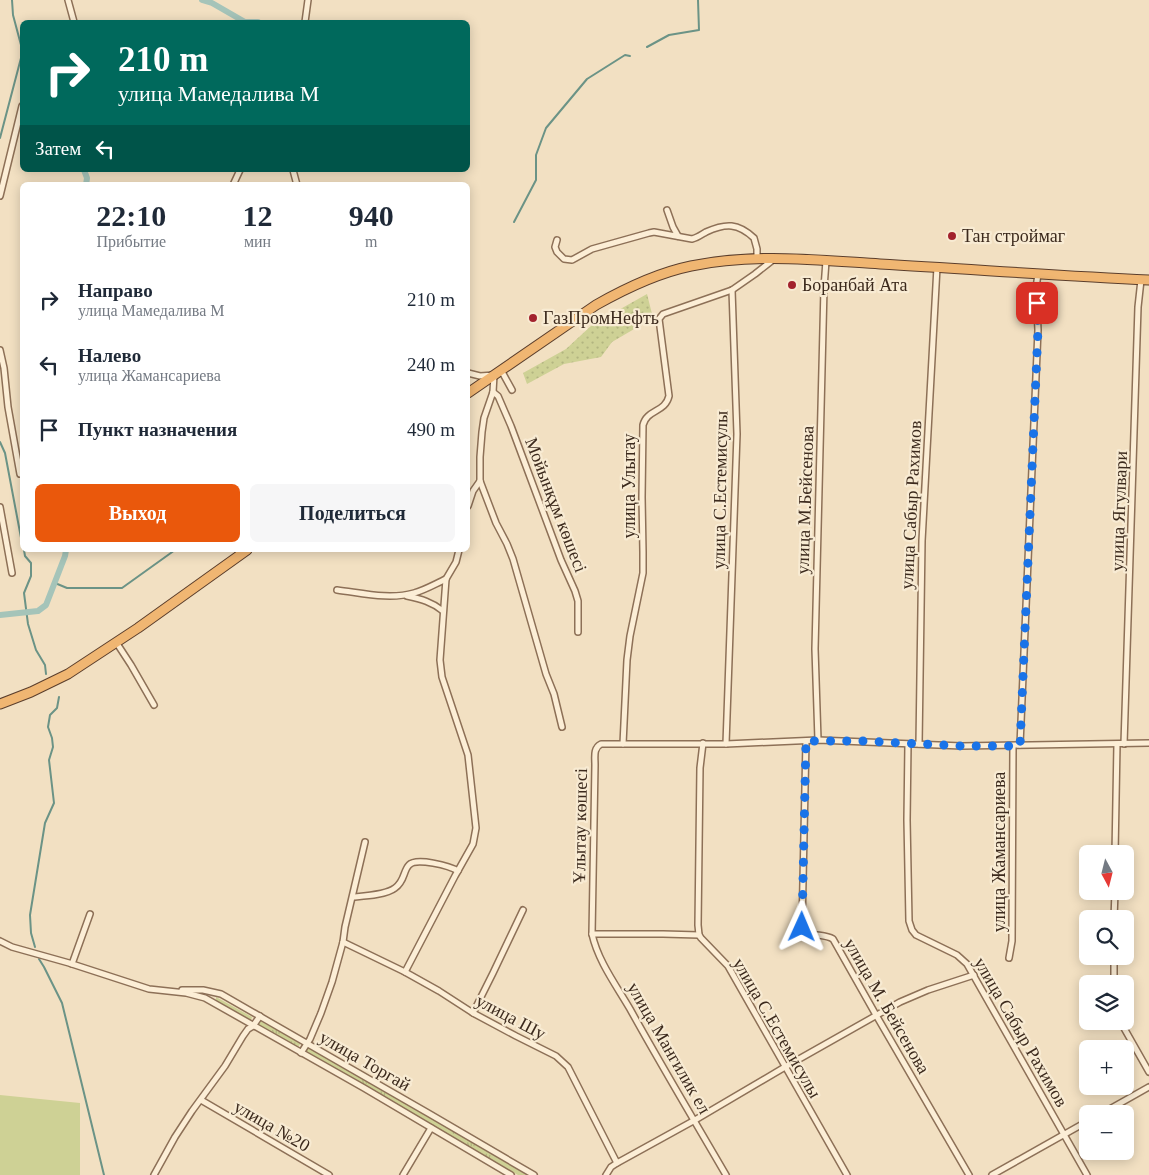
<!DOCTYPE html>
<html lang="ru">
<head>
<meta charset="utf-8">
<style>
	:root { --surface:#fff; --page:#f6f6f7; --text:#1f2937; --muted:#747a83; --accent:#ea580c }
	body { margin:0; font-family:"Times New Roman",serif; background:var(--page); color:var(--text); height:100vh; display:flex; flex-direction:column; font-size:19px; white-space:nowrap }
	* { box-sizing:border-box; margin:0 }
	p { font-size:16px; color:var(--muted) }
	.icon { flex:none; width:28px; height:28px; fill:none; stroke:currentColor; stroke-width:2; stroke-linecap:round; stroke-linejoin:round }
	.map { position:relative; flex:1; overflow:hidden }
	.sheet { position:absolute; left:20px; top:182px; width:450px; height:370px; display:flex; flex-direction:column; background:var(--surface); border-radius:8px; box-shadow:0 2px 12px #0003 }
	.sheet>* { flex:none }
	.guide { position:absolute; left:20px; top:20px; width:450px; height:152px; border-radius:8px; box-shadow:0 2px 12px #0003; background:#00695c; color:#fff; overflow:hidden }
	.needle { width:32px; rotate:173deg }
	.fabs { position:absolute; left:1079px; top:845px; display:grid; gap:10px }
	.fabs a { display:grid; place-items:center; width:55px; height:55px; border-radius:8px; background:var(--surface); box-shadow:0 2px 12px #0003; font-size:25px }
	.pin { position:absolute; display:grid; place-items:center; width:42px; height:42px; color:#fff; margin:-21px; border-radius:10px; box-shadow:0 2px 8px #0006 }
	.me { position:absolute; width:55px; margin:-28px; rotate:1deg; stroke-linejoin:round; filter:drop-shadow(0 0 4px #0008) }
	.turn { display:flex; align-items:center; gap:18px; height:105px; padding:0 15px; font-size:22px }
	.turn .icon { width:65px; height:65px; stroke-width:2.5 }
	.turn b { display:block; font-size:35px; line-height:42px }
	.then { display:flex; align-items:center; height:48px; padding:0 15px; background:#0003; gap:10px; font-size:19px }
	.eta { display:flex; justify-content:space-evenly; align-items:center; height:85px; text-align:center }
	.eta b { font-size:30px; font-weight:700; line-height:35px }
	.action { display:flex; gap:10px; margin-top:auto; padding:10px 15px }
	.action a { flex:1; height:58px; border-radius:8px; background:var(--accent); color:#fff; font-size:20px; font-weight:700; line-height:58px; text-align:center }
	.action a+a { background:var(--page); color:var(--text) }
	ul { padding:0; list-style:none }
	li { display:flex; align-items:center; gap:15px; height:65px; padding:0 15px }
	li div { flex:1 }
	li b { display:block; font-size:19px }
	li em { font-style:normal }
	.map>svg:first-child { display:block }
	.grass { fill:url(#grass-tufts) }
	.park { fill:url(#park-dots) }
	.pitch { fill:#ced195 }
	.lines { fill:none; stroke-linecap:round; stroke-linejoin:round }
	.stream { stroke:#6b9386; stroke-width:2 }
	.canal { stroke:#a5c4b9; stroke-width:6 }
	.minor-casing { stroke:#8d7057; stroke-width:8 }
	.trunk-casing { stroke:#5b3e2c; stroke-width:11 }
	.minor { stroke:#fceed6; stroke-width:5 }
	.trunk { stroke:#f0b672; stroke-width:9 }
	.route { stroke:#1a73e8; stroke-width:9; stroke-dasharray:0 16.2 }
	.poi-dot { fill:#a2222d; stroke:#f8ebd3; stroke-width:2 }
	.labels { text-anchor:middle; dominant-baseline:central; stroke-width:4.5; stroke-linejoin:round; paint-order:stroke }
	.poi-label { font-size:18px; fill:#3c2a1d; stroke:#f8ebd3; text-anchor:start }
	.street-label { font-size:18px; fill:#3c2a1d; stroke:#f8ebd3 }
</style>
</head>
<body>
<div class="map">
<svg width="1149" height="1175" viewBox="0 0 1149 1175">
	<defs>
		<pattern id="grass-tufts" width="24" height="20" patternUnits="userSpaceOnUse" patternTransform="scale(1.25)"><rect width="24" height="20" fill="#ced195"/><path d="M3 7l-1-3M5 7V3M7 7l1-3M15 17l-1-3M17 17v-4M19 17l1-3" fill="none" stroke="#b2b480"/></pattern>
		<pattern id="park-dots" width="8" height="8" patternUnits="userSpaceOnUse" patternTransform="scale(1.25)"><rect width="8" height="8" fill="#ced195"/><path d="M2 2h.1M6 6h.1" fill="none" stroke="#b2b480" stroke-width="1.8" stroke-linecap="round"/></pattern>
	</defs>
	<rect width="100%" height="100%" fill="#f2e0c2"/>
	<g class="grass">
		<path d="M216,997L252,1017L251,1020L216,1001Z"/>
		<path d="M260,1021L301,1043L298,1047L257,1025Z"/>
		<path d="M309,1047L527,1175H518L306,1052Z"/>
	</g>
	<path class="park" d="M647,294L653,318L612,342L601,357L564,364L527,384L523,373L566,349L592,325Z"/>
	<path class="pitch" d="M0,1095L80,1103V1175H0Z"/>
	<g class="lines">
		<g class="stream">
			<path d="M647,47L669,35L699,30L698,0"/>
			<path d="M0,138L21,58V45L13,15L12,0"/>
			<path d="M514,222L536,180V155L546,128L587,79L625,55L630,56"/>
			<path d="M0,442L5,453L22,543"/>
			<path d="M24,550L25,556L31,563V576L24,593L28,624L36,650L45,665L46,674"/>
			<path d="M55,583L67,588H122L175,550"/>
			<path d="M35,947L31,933L30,915L45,823L54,803L49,760L53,747L52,738L48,727L50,715L57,708L59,697"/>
			<path d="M39,959L44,967L62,1003L104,1175"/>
		</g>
		<g class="canal">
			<path d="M202,0L212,3L245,22H258"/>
			<path d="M84,170L87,178L86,185"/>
			<path d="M0,615L38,611L46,605L65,556L66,550"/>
		</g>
		<g class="minor-casing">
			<g id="minor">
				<path d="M68,0L74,22"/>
				<path d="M305,22L308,0"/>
				<path d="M293,170L297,185"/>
				<path d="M233,185L240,170"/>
				<path d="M0,196L22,106"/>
				<path d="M667,210L673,227L678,236"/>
				<path d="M557,240L555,247L557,252L564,259L572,260L592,249L649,233L654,232L692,239C697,238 701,235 706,232C726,223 738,223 754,238L757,249V259"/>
				<path d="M0,350L4,368L8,407L20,474"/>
				<path d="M501,370L512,390"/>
				<path d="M468,373L480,376L494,375L493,392L484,418L482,432L480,457V481L496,523L507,544L513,559L546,674L554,694L562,727"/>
				<path d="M493,392L498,396L511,426L561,560L575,591L578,601V632"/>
				<path d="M468,506L473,491L480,481"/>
				<path d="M0,507L12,573"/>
				<path d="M337,590C362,593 389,600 414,593C425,590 435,584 446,579"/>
				<path d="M407,596C421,599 432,602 443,611"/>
				<path d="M116,642L131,665L154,705"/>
				<path d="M818,740L815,649L824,288L826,261"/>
				<path d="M806,741L802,927C808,938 823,933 833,939L876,1015L969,1175"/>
				<path d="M703,743L700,768L698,925L699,935L701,938L728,966L847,1175"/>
				<path d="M623,744L627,660L630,636L643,573V552L642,497L643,425C647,409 665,413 669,396L659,319L663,314L732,290L755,274L774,259"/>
				<path d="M726,744L737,434L732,290"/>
				<path d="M908,744L907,820L909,921L912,930L916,935L957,955L967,964L1087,1175"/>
				<path d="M919,744L922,541L937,267"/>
				<path d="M1124,744L1138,307L1141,280"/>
				<path d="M1020,745L1038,330L1036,288L1038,274"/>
				<path d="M1115,854L1117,744"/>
				<path d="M353,897C364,896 386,895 395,888C405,881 403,871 409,865C416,857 450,866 458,871"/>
				<path d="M1114,919L1115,891"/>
				<path d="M592,934H663L699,935"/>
				<path d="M0,941L12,947L69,963L149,989L186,993L205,998L364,1088L511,1175"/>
				<path d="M343,942L405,972L439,991L473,1013L516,1036L556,1056L568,1067L617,1163"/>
				<path d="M1009,958L1012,941L1013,746"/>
				<path d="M72,964L90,914"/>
				<path d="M405,972L455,876L473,844L476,828L468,755L442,677L440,660L446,579L456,562L459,550"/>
				<path d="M1114,984V956"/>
				<path d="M182,990H203L221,994L428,1113L534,1175"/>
				<path d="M473,1013L493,973L523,910"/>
				<path d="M1120,1021L1149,1072"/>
				<path d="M301,1053L310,1039L321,1013L332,982L343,942L345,927L365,842"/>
				<path d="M201,1100L329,1175"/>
				<path d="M1101,1114L1149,1087"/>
				<path d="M154,1175L175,1137L192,1111L225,1066L243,1036L248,1029L253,1026L260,1016"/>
				<path d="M403,1175L431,1128"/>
				<path d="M606,1175L611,1167L617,1163L695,1120L785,1067L900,1002L928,990L974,975"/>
				<path d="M726,1175C694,1120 661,1065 630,1009C616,985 598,961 592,934L595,765C595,757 593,748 601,744H726L818,740L962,746L1149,743"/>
				<path d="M992,1175L1088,1121"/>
			</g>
		</g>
		<g class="trunk-casing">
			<g id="trunk">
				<path d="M468,393L596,305C626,288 657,273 691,266C753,253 817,260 880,264C970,269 1059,276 1149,280"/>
				<path d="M0,704L31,692L68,674L138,628L247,550"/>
			</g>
		</g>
		<use href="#minor" class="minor"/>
		<use href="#trunk" class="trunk"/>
	</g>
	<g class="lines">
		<path class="route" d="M802,927L806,741H863L962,746H1020L1038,330L1037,303"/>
	</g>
	<g class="poi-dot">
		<circle cx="952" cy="236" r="5"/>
		<circle cx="792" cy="285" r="5"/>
		<circle cx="533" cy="318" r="5"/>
	</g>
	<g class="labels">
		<g class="poi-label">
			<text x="962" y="236">Тан строймаг</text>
			<text x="802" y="285">Боранбай Ата</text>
			<text x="543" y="318">ГазПромНефть</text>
		</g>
		<g class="street-label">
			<text transform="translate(629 486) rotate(-90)">улица Улытау</text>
			<text transform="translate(720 490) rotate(-89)">улица С.Естемисулы</text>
			<text transform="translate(805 500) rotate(-88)">улица М.Бейсенова</text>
			<text transform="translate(556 505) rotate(69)">Мойынқұм көшесі</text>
			<text transform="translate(911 505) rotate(-87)">улица Сабыр Рахимов</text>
			<text transform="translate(1119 511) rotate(-88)">улица Ягулвари</text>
			<text transform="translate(580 826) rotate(-89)">Ұлытау көшесі</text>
			<text transform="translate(999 852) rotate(-90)">улица Жамансариева</text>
			<text transform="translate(887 1006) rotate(60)">улица М. Бейсенова</text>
			<text transform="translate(511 1017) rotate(28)">улица Шу</text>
			<text transform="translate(777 1028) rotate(60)">улица С.Естемисулы</text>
			<text transform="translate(1021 1032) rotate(60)">улица Сабыр Рахимов</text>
			<text transform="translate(669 1048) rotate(60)">улица Мангилик ел</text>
			<text transform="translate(365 1061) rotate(30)">улица Торгай</text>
			<text transform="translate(272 1126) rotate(30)">улица №20</text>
		</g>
	</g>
</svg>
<div class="fabs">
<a><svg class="needle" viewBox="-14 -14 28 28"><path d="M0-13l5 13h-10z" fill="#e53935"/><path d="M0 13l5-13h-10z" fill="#747a83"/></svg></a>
<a><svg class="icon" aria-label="search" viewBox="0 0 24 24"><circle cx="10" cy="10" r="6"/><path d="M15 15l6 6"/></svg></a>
<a><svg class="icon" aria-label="layers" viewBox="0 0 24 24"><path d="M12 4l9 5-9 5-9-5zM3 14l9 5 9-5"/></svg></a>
<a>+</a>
<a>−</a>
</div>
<div class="pin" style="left:1037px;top:303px;background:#d93025"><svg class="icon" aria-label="arrive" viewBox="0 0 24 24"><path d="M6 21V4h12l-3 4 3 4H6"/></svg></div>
<svg class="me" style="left:802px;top:927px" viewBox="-20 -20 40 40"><path d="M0-17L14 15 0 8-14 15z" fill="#1a73e8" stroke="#fff" stroke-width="4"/></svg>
<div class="guide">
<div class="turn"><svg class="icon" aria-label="right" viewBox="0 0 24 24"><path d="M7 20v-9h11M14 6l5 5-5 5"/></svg><div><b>210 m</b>улица Мамедалива М</div></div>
<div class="then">Затем<svg class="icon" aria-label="left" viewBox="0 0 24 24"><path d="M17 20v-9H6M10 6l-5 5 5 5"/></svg></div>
</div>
<section class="sheet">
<div class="eta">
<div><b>22:10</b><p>Прибытие</p></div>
<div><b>12</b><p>мин</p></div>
<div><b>940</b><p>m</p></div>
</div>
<ul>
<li><svg class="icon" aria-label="right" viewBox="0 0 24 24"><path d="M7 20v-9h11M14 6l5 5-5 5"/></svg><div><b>Направо</b><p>улица Мамедалива М</p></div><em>210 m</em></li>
<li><svg class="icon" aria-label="left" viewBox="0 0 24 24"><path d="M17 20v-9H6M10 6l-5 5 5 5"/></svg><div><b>Налево</b><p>улица Жамансариева</p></div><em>240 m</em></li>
<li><svg class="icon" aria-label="arrive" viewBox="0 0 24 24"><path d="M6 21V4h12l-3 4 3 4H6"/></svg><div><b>Пункт назначения</b></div><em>490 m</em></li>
</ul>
<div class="action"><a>Выход</a><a>Поделиться</a></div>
</section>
</div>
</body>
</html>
